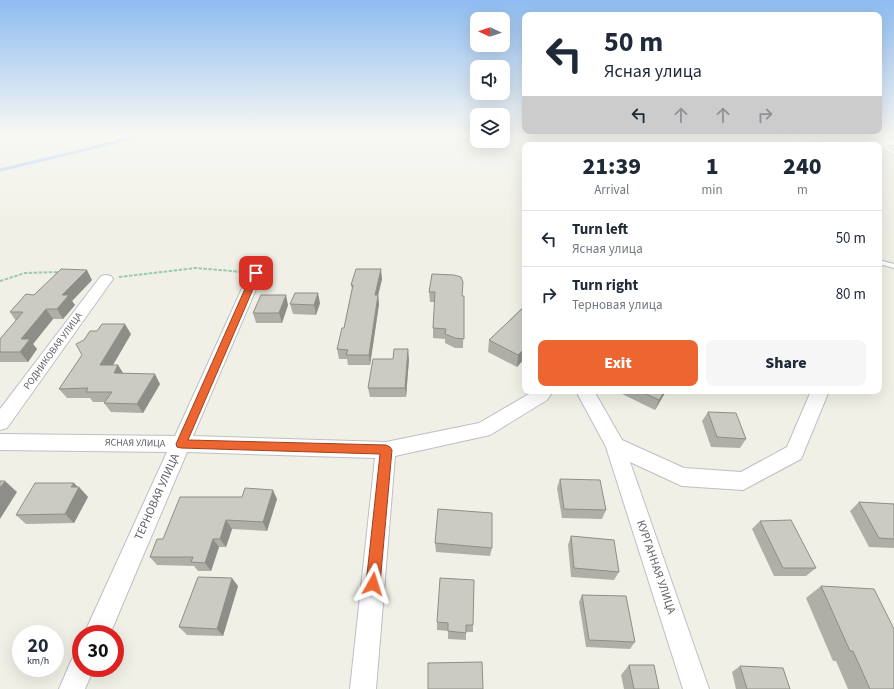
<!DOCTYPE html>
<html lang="en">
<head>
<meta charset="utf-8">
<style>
	:root { --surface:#fff; --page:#f6f6f7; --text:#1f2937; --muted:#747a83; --line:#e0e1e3; --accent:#ed6530 }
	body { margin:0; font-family:"Source Sans 3",sans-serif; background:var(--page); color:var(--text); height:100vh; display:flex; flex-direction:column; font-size:15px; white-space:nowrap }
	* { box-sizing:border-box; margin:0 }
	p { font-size:13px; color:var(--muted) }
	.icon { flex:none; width:22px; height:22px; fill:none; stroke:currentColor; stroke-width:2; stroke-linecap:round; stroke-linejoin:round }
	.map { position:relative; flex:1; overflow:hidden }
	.panel { position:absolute; left:522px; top:142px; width:360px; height:252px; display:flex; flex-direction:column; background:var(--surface); border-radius:8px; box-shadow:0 4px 16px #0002 }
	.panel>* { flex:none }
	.banner { position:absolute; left:522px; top:12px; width:360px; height:122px; border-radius:8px; box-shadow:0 4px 16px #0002; background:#fff; color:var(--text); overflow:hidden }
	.needle { width:26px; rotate:274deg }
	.controls { position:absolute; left:470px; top:12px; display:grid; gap:8px }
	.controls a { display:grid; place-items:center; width:40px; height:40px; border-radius:8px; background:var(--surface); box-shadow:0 4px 16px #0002; font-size:20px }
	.speed { position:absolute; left:12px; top:625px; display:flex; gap:8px; font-size:20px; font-weight:700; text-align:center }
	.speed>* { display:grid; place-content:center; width:52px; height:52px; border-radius:50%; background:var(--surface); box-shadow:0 4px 16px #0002; line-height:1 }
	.speed small { font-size:10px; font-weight:400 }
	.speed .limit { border:6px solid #d22; background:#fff; color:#111 }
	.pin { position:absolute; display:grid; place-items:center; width:34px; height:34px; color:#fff; margin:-17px; border-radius:8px; box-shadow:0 2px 6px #0006 }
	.me { position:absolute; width:44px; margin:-22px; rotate:6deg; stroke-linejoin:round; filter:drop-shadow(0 0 3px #0008) }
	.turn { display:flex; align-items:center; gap:14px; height:84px; padding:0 16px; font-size:18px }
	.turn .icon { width:52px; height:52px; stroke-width:2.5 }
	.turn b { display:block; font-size:28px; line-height:34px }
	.lanes { display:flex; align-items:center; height:38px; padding:0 16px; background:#0003; justify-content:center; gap:20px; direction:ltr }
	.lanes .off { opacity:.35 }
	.eta { display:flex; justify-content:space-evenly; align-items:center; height:68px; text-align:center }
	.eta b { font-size:24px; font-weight:800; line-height:28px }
	.button { display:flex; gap:8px; margin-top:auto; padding:8px 16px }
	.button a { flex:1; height:46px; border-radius:8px; background:var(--accent); color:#fff; font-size:16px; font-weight:800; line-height:46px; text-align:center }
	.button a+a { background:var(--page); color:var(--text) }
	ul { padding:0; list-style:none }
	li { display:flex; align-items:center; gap:12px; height:56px; padding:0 16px; border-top:1px solid var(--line) }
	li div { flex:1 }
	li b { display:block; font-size:15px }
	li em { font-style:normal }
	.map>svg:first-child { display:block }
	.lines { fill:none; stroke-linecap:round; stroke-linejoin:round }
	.stream { stroke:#a8c7ff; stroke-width:3 }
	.service-casing { stroke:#bebfc5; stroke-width:2 }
	.minor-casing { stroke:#bebfc5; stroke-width:2 }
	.path-far1 { stroke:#9cc9b2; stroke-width:1.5; stroke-dasharray:2.5 1.5; stroke-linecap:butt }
	.path { stroke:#9cc9b2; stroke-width:2; stroke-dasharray:3.5 1.5; stroke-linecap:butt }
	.service { fill:#fff; fill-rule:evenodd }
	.minor { fill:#fff; fill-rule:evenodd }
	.wall { fill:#afafa8 }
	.shaded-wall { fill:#8e8e88 }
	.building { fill:#cbcbc3; stroke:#8e8e88 }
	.route { fill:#ed6530; stroke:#9a421f }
	.labels { text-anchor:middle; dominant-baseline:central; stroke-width:3; stroke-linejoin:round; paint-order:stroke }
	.street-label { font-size:10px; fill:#5e6067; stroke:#fff }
	.near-street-label { font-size:12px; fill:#5e6067; stroke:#fff }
</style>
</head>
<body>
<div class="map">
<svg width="894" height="689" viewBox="0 0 894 689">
	<rect width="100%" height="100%" fill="#f0f0e6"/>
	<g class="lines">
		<path class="stream" d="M0,170L117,142L138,134"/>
		<g class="service-casing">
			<g id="service">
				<path d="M849,134H854L864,143L860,144Z"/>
				<path d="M877,142H881L894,151V155L877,144Z"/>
				<path d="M879,260L894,264V268L879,264Z"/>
			</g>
		</g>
		<g class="minor-casing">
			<g id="minor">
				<path d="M781,134H793L807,142L894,139V145H798Z"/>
				<path d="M256,269L261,270L263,273L193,436L386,442L479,423L534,391H553L547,400L490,435L395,456L376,689H350L375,458L187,452L110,634H84L167,452L0,450V434L175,436L249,273L251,270Z"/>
				<path d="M106,275L111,276L113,279L7,428L0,430V409L101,276Z"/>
				<path d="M576,391H594L622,440L684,468L741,472L787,447L811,391H829L801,459L743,490L682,486L630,462L709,689H683L606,447Z"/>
				<path d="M81,655V668H94L85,689H59L72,659Z"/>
			</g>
		</g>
		<g class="path-far1">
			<path d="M548,134L562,145"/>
			<path d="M0,136L4,134"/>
		</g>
		<g class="path">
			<path d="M119,277L196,268L243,272"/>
			<path d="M0,281L25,273L60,272"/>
		</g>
		<use href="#service" class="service"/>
		<use href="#minor" class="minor"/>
	</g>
	<g class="wall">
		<path d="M887,134H894V138H892Z"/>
		<path d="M432,274L462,296H464L463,348H455L445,343V339L433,338V328L435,302H430L429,292Z"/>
		<path d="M382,279L378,295L379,304L370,365H348L347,359H339L337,349L344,328L352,289L351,285Z"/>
		<path d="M92,280L72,301L75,305L63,319H53L33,344L37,349L28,362H0V339L16,321L10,312L34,295Z"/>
		<path d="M525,299V358L517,367L488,352L489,340L522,308L523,301Z"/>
		<path d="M320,303L316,315L293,314L290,304Z"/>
		<path d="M288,305L282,323H256L253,313Z"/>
		<path d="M131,334L113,365H118L123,373L160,384L143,413L111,412L104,403L105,402H93L90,398H67L59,389L82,355L84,340Z"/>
		<path d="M393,359H409L406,397H370L368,388Z"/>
		<path d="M621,391H666L655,410L620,393Z"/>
		<path d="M708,412L746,439L740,448L711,447L702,421Z"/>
		<path d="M560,479L606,510L602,519L562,518L557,488Z"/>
		<path d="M78,487H79L88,497L74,523L26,524L16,515Z"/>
		<path d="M277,499L267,531L232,529L226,547H219L211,571H198L194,566L157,565L150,557L163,539Z"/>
		<path d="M859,502L894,504V548L869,547L850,511Z"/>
		<path d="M760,521L816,568L806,576H774L752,529Z"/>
		<path d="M571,536L619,572L614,580L571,577L568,545Z"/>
		<path d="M435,543L492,548L490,556L436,552Z"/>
		<path d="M238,586L223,636L187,635L179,627Z"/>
		<path d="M821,586L894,689H848L836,661H833L806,598Z"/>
		<path d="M582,595L635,642L630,649L586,647L579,602Z"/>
		<path d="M437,622L473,625V632H466V640L448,639V631L437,630Z"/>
		<path d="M629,665L659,689H624L621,675Z"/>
		<path d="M740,666L790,689H736L732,672Z"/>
	</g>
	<g class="shaded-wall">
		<path d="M381,269L382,279L376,304L375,295Z"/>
		<path d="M87,270L92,280L72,301L75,305L63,319L57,309L62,295Z"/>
		<path d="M318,293L320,303L316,315L314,305Z"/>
		<path d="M286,295L288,305L282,323L279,313Z"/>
		<path d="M378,295L379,304L370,365L369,355Z"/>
		<path d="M46,309L53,319L33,344L37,349L28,362L20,352L21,339Z"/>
		<path d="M125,324L131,334L107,375L100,365Z"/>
		<path d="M525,348V358L517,367L518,355Z"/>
		<path d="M408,349L409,359L406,397L405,388Z"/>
		<path d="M118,365L124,375L114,373Z"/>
		<path d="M155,374L160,384L143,413L137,404Z"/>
		<path d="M665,391H666L655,410L659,400Z"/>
		<path d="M5,481L17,492L0,519V488Z"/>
		<path d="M74,483L79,488V487L88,497L74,523L65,514L71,487Z"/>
		<path d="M273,490L277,499L267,531L263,522Z"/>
		<path d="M226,520L232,529L226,547L220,539Z"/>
		<path d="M213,539L219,547L211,571L205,563Z"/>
		<path d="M232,578L238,586L223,636L217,629Z"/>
	</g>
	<g class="building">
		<path d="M61,269L87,270L62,295H69L57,309H46L21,339H30L20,352H0V339L23,312H10L26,294L34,295Z"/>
		<path d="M356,269H381L375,295H378L369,355H346L348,350L337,349L342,328H344L353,285H351Z"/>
		<path d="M432,274L454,275L461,277L463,282L462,296H464V339L455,338L445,334L446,329L433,328L435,292H429Z"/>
		<path d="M295,293H318L314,305L290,304Z"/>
		<path d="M261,295H286L279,313H253Z"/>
		<path d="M525,306V348L518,355L489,340Z"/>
		<path d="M102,324H125L100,365H118L114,373L155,374L137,404L104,403L112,392H86L88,388L59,389L82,355L76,344L84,340L90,331H97Z"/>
		<path d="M394,349H408L405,388H368L373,359H393Z"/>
		<path d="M639,391H665L659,400Z"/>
		<path d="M708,412L736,413L746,439L717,437Z"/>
		<path d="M560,479L600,480L606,510L564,509Z"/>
		<path d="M0,481H5L0,488Z"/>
		<path d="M35,483H74L71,487H79L65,514L16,515Z"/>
		<path d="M245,488L273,490L263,522L226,520L220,539H213L205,563L191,562L193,557H150L157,539H163L180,497H242Z"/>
		<path d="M859,502L894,504V539L879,538Z"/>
		<path d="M438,509L492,513V548L435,543Z"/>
		<path d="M791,520L816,568H783L760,521Z"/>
		<path d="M571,536L614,540L619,572L574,568Z"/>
		<path d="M198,577L232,578L217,629L179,627Z"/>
		<path d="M440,578L474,580L473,625H466V633L448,631V623L437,622Z"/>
		<path d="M821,586L874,589L894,629V689H870L853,651H850Z"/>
		<path d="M582,595L626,596L635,642L589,640Z"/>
		<path d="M482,662L483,689H428V663Z"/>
		<path d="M629,665H654L659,689H634Z"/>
		<path d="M740,666L783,668L790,689H747Z"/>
	</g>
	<linearGradient id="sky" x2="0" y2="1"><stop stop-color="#8ebcf1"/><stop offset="0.58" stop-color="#f8f8f4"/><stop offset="1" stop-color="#f8f8f4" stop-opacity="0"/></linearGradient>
	<rect width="894" height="231" fill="url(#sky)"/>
	<path class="route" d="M256,270L260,273L188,440L386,445L390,447L392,450L380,584L378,589L373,591L368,589L366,584L380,454L181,448L177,447L176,444L252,273Z"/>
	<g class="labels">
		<g class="street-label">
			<text transform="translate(53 351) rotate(-54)">РОДНИКОВАЯ УЛИЦА</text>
			<text transform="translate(135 443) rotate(1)">ЯСНАЯ УЛИЦА</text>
		</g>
		<g class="near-street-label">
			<text transform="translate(157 497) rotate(-66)">ТЕРНОВАЯ УЛИЦА</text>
			<text transform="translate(656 567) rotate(71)">КУРГАННАЯ УЛИЦА</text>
		</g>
	</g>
</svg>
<div class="controls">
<a><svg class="needle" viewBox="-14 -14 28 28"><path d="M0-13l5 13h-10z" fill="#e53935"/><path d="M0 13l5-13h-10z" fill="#747a83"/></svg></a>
<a><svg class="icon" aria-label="sound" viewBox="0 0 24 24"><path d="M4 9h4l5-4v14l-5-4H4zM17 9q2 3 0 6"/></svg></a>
<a><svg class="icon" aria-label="layers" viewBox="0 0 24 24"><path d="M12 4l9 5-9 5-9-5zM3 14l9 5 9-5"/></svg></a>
</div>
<div class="speed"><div>20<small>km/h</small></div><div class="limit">30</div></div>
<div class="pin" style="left:256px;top:273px;background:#d93025"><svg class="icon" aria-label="arrive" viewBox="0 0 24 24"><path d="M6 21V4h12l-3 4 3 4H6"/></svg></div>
<svg class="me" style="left:373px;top:584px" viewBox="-20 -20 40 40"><path d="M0-17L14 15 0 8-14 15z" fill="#ed6530" stroke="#fff" stroke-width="4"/></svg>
<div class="banner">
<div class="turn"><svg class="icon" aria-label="left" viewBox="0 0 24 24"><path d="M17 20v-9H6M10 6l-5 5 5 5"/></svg><div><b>50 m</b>Ясная улица</div></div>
<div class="lanes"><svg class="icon" aria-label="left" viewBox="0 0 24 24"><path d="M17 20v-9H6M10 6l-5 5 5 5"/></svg><svg class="icon off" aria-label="ahead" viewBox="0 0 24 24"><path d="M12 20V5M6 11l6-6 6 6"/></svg><svg class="icon off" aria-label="ahead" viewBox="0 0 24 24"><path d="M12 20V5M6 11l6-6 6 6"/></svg><svg class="icon off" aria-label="right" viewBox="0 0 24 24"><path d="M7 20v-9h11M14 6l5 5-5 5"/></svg></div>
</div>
<section class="panel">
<div class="eta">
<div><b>21:39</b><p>Arrival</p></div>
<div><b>1</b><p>min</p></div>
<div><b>240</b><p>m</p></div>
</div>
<ul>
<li><svg class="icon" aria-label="left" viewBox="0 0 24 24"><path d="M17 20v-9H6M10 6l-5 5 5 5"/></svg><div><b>Turn left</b><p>Ясная улица</p></div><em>50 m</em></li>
<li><svg class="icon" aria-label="right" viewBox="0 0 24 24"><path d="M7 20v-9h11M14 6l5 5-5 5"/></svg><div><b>Turn right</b><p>Терновая улица</p></div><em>80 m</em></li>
</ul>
<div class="button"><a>Exit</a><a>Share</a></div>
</section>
</div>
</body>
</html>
